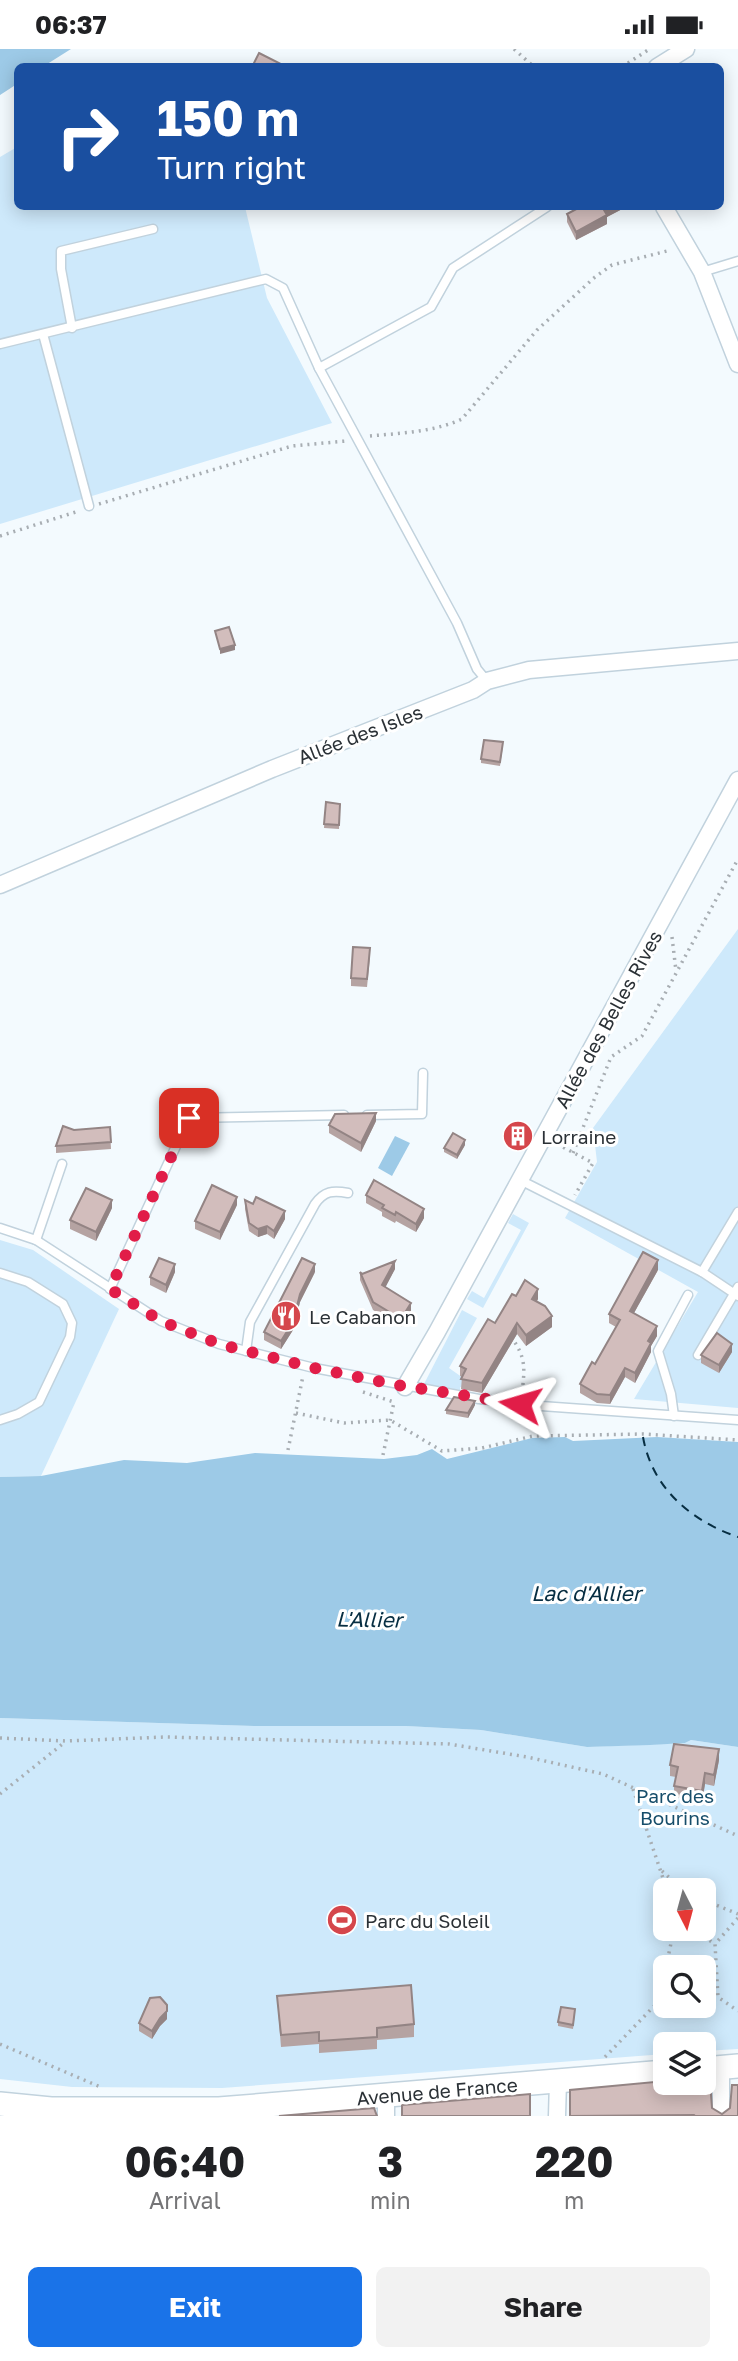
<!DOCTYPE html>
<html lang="en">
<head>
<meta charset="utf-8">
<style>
	:root { --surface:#fff; --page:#f2f2f2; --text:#202124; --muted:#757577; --accent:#1a73e8 }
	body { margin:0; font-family:"Golos Text",sans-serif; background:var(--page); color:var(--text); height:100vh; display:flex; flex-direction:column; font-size:26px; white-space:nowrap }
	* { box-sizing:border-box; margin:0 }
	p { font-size:23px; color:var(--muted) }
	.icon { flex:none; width:38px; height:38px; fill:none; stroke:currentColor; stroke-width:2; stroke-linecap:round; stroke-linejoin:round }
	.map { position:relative; height:2067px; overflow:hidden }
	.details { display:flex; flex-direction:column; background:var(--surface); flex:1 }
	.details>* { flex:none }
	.hud { position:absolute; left:14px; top:14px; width:710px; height:147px; border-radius:10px; box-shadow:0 4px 18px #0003; background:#1a4fa0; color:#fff; overflow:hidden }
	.needle { width:46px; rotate:174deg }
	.buttons { position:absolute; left:653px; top:1829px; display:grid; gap:14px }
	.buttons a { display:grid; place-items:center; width:63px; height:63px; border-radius:10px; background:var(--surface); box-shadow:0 4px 18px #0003; font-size:35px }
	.pin { position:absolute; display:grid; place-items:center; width:60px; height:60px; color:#fff; margin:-30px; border-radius:14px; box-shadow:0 4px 10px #0006 }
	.me { position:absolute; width:77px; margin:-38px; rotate:277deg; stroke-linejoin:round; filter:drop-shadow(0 0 5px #0008) }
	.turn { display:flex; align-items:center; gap:24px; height:147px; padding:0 28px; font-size:32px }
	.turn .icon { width:91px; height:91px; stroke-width:2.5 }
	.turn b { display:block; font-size:49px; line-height:60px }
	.eta { display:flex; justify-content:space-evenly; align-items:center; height:119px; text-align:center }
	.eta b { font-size:42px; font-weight:700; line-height:49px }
	.cta { display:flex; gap:14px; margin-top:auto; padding:14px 28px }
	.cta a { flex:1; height:80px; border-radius:10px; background:var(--accent); color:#fff; font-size:28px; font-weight:700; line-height:80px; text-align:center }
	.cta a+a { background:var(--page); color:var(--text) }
	.status { display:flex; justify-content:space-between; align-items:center; height:49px; padding:0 35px; background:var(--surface); direction:ltr }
	.status svg { height:19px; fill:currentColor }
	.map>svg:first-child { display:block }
	.green { fill:#cee9fb; fill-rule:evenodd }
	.water { fill:#9dcae7 }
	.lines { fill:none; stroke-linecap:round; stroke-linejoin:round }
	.ferry { stroke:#072e42; stroke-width:2; stroke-dasharray:9 7; stroke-linecap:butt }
	.lane-casing { stroke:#c1d2dd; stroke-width:11 }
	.street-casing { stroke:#c1d2dd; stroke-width:19 }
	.secondary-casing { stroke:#c1d2dd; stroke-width:26 }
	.path { stroke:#a8aeb3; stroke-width:3.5; stroke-dasharray:2 5; stroke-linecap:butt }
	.lane { stroke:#fff; stroke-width:8 }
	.street { stroke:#fff; stroke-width:16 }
	.secondary { stroke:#fff; stroke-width:23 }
	.wall { fill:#b5a3a2 }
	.shaded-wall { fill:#938484 }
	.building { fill:#d2bdbc; stroke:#938484; stroke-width:2 }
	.route { stroke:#e11d48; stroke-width:12; stroke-dasharray:0 21.6 }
	.labels { text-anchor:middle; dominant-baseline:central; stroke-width:6; stroke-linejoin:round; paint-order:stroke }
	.street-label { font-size:19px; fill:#2b3136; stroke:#fff }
	.poi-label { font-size:19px; fill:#2b3136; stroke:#fff; text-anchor:start }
	.park-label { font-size:19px; fill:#164d6a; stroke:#fff }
	.water-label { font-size:21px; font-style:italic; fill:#072e42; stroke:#fff }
</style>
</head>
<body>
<div class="status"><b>06:37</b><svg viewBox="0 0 49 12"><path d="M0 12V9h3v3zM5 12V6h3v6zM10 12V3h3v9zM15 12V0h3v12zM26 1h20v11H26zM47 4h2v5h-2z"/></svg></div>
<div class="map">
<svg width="738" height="2067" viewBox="0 0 738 2067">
	<rect width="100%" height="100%" fill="#f3fafe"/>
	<g class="green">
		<path d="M17,98L18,158H245L267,249L332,374L0,475V108Z"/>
		<path d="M738,880V1359L634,1350L698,1243L565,1169L597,1113L593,1079Z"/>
		<path d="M513,1165L529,1174L483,1259L467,1250L472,1242L484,1249L521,1181L508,1174Z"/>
		<path d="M0,1191L33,1201L119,1260L41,1427L0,1428Z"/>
		<path d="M462,1261L477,1269L449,1319L466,1331L463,1339L460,1338V1341L424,1335Z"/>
		<path d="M0,1669L254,1677H406L481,1681L587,1698L685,1694L691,1691L738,1698V2000L704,2002V1995H665V2005L222,2039L72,2038L0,2030ZM665,1841H704V1880H665ZM665,1918H704V1956H665Z"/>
	</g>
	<g class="water">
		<path d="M0,0H71L44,17L18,18L17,35L0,46Z"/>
		<path d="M395,1087L410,1094L392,1127L378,1119Z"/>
		<path d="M565,1388L573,1392L657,1388L738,1393V1698L691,1691L685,1694L650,1696L587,1698L481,1681L406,1677H254L0,1669V1428L41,1427L124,1411L187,1414L255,1404L384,1410L417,1406L432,1400L447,1410L532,1389Z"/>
	</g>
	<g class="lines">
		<path class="ferry" d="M643,1388C652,1439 691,1472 738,1488"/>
		<g class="lane-casing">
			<g id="lane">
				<path d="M702,223L738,212"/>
				<path d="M72,279L61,220V202L153,180"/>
				<path d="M43,285L89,457"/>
				<path d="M0,295L266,230L283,239L319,319L457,574L477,620L487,632"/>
				<path d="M319,319L431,258L453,219L547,158"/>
				<path d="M367,1066L422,1065L423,1024"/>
				<path d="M520,1131L702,1223L738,1247"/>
				<path d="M0,1179L36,1191L161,1272L219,1295L314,1319L479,1350L541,1357L738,1371"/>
				<path d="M36,1191L62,1115"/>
				<path d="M702,1223L738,1163"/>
				<path d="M0,1224L28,1233L63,1255L72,1274L70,1288L39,1353L18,1365L0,1371"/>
				<path d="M110,1240L189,1069L344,1066"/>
				<path d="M246,1302L250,1273L315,1155C324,1142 333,1141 348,1144"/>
				<path d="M698,1306L738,1238"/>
				<path d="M674,1367L671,1345L658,1302L688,1246"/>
			</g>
		</g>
		<g class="street-casing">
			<g id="street">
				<path d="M657,18L686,0"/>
				<path d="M664,158L702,223L738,315"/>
				<path d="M0,836L272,720L473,641L487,632L529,621L738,602"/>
				<path d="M405,1338L437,1283L738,731"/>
				<path d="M386,2067V2046"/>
				<path d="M557,2067L558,2032"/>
				<path d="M721,2067V2018"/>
			</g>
		</g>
		<g class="secondary-casing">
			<g id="secondary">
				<path d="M704,2020L738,2017"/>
				<path d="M0,2055L51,2060H219L665,2023"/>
			</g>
		</g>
		<g class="path">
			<path d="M514,0L534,18"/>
			<path d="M622,18L648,1"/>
			<path d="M370,387C401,384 434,383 462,370L537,281L595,228L612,216L671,201"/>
			<path d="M99,455L292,397L346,392"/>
			<path d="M0,487L79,462"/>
			<path d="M672,888L676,922"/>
			<path d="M557,1095L593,1114L575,1146"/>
			<path d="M573,1104L611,1008L642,987L738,810"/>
			<path d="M511,1288C526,1308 525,1319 522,1343"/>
			<path d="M363,1343L394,1353"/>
			<path d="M296,1364L344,1374L390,1371L442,1402L482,1399L533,1387L643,1385L738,1391"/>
			<path d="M541,1370L542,1386"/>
			<path d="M288,1401L303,1327"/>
			<path d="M383,1406L394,1353"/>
			<path d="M0,1689L66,1692L165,1688L449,1695L527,1708L603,1725L738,1787"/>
			<path d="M633,1740L667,1841"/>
			<path d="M0,1745L65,1693"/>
			<path d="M662,1822L683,1841"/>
			<path d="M704,1851L738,1865"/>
			<path d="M738,1869L715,1895L718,1948L738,1962"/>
			<path d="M692,1880L715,1895"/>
			<path d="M666,1918L674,1880"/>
			<path d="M704,1949L718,1948"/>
			<path d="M0,1995L103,2039"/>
			<path d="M605,2008L659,1952L665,1924"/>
		</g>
		<use href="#lane" class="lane"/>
		<use href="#street" class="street"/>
		<use href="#secondary" class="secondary"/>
	</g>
	<g class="wall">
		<path d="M580,158H626L607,168V175L576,191L567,173V165Z"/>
		<path d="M503,697L500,717L481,714V710Z"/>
		<path d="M326,753L340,755L339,780L324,779Z"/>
		<path d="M370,908L367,938L351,937V929Z"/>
		<path d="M376,1072L361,1103L329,1084V1076Z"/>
		<path d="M110,1078L111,1100L56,1104V1097Z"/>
		<path d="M465,1096L457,1110L444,1103V1099Z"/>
		<path d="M366,1146L424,1169L416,1183L396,1172L395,1174L382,1167V1163L366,1154Z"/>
		<path d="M245,1151L285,1170L274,1190L267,1185L258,1188L249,1182L245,1160Z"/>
		<path d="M237,1156L220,1191L195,1180V1172Z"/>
		<path d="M112,1159L96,1192L70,1180V1171Z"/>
		<path d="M395,1220L385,1238L411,1262L401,1278L373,1261L360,1231V1223L362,1225Z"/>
		<path d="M658,1221L634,1264L657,1287L651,1297V1303L635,1334L625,1328L610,1355L597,1354L580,1344V1335L595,1315L616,1278L609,1274V1265Z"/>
		<path d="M175,1223L166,1244L150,1236V1228Z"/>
		<path d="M315,1223L300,1253L293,1281L281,1300L264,1291V1283Z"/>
		<path d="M516,1247L538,1250L537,1252L552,1278L526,1297L517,1285L482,1344L461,1340L462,1328L460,1327V1317L495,1274Z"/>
		<path d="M732,1303L719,1324L701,1314V1306Z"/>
		<path d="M475,1356L468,1369L446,1365V1361Z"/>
		<path d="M719,1711L714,1737L705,1735L702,1753L674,1748V1737L676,1728L670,1727V1716Z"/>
		<path d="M277,1947L414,1975V1988L377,1991V2000L319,2004V1995L281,1998Z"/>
		<path d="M167,1956V1970L160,1977L152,1990L139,1982V1974Z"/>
		<path d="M575,1964L573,1980L558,1977V1973Z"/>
	</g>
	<g class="shaded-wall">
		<path d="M611,158H626L607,168V175L576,191V183L604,161Z"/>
		<path d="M235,596V601L220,605V600Z"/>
		<path d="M376,1064V1072L361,1103V1094Z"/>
		<path d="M465,1091V1096L457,1110V1106Z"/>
		<path d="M237,1148V1156L220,1191V1183Z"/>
		<path d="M112,1151V1159L96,1192V1183Z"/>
		<path d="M424,1160V1169L416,1183V1175Z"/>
		<path d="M285,1162V1170L274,1190V1182Z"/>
		<path d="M267,1177V1185L258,1188V1180Z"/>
		<path d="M658,1211V1221L630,1271V1262Z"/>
		<path d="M395,1212V1220L382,1245V1236Z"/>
		<path d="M175,1215V1223L166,1244V1236Z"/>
		<path d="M315,1215V1223L300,1253L293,1281L281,1300V1292L300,1245Z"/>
		<path d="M538,1240V1250L532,1260V1250Z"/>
		<path d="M411,1254V1262L401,1278V1270Z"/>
		<path d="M552,1267V1278L526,1297V1286Z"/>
		<path d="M517,1274V1285L482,1344V1334Z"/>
		<path d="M657,1277V1287L651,1297V1303L635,1334V1324L648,1292Z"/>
		<path d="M732,1295V1303L719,1324V1316Z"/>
		<path d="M625,1319V1328L610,1355V1346Z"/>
		<path d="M475,1352V1356L468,1369V1364Z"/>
		<path d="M719,1700V1711L714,1737V1726Z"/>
		<path d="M705,1724V1735L702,1753V1742Z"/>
		<path d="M167,1962V1970L160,1977L152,1990V1982L160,1969Z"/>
	</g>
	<g class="building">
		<path d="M259,4L285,17V18H252Z"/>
		<path d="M580,158H611L604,161L607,166L576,183L567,165Z"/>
		<path d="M229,578L235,596L220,600L215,582Z"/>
		<path d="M484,691L503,693L500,713L481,710Z"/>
		<path d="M326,753L340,755L339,776L324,775Z"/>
		<path d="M353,898L370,899L367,930L351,929Z"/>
		<path d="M376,1064L361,1094L329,1076L335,1065Z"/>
		<path d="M63,1077L74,1081L110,1078L111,1093L56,1097Z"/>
		<path d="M453,1084L465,1091L457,1106L444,1099Z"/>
		<path d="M374,1131L424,1160L416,1175L396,1163L395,1166L382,1159L384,1156L366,1146Z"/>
		<path d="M212,1136L237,1148L220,1183L195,1172Z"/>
		<path d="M86,1139L112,1151L96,1183L70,1171Z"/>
		<path d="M256,1148L285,1162L274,1182L267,1177L258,1180L249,1174L245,1151L253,1155Z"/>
		<path d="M643,1203L658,1211L630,1262L657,1277L648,1292L651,1294L635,1324L625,1319L610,1346L597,1345L580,1335L592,1313L595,1315L620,1271L609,1265Z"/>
		<path d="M159,1209L175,1215L166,1236L150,1228Z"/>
		<path d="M302,1209L315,1215L300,1245L293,1273L281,1292L264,1283Z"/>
		<path d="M395,1212L382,1236L411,1254L401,1270L373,1253L360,1223L362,1225Z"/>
		<path d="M525,1231L538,1240L532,1250L545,1257L552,1267L526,1286L517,1274L482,1334L461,1330L466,1320L460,1317L488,1270L495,1274L512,1245L516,1247Z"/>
		<path d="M717,1284L732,1295L719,1316L701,1306Z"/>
		<path d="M454,1348L475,1352L468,1364L446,1361Z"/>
		<path d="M674,1695L719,1700L714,1726L705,1724L702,1742L674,1737L678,1718L670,1716Z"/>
		<path d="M411,1936L414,1975L377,1979V1988L319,1992V1983L281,1986L277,1947Z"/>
		<path d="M160,1948L167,1956V1962L160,1969L152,1982L139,1974L150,1949Z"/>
		<path d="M561,1958L575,1960L573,1976L558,1973Z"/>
		<path d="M665,2032V2034H704V2032H710L712,2059L722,2065L730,2059L732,2036H738V2067H692L693,2066L570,2067V2041Z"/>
		<path d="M530,2045V2067H402V2056Z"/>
		<path d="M374,2059L377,2067H279Z"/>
	</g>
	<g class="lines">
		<path class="route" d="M189,1069L110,1240L161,1272L219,1295L314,1319L397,1336L520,1355"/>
	</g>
	<defs>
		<g id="building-disc" transform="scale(1.575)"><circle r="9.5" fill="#d5464b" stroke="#fff"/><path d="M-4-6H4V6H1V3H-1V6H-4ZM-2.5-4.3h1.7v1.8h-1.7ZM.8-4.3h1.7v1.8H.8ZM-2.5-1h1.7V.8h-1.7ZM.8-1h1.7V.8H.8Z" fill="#fff"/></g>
		<g id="restaurant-disc" transform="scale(1.575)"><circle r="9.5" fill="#d5464b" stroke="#fff"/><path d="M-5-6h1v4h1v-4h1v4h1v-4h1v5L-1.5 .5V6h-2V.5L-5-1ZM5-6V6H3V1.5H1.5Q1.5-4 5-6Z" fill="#fff"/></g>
		<g id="stadium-disc" transform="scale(1.575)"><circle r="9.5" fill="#d5464b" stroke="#fff"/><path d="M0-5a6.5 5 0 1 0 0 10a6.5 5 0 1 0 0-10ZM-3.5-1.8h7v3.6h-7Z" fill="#fff"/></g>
	</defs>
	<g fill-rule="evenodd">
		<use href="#building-disc" x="518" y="1087"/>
		<use href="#restaurant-disc" x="286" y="1267"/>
		<use href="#stadium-disc" x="342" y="1871"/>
	</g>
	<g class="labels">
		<g class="street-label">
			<text transform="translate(360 685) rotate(-21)">Allée des Isles</text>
			<text transform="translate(608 970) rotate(-61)">Allée des Belles Rives</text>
			<text transform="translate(437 2042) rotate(-5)">Avenue de France</text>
		</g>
		<g class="poi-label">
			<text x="541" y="1087">Lorraine</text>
			<text x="309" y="1267">Le Cabanon</text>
			<text x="365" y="1871">Parc du Soleil</text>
		</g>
		<g class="park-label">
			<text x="675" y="1746">Parc des<tspan x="675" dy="22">Bourins</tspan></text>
		</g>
		<g class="water-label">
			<text x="586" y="1544">Lac d'Allier</text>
			<text transform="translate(369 1570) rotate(1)">L'Allier</text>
		</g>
	</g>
</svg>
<div class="buttons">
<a><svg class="needle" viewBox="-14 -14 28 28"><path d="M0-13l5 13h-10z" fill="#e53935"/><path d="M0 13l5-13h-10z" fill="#757577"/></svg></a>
<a><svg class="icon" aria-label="search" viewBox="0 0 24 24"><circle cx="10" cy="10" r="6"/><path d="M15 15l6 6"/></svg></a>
<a><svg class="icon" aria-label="layers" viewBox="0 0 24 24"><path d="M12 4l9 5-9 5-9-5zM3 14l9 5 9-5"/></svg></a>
</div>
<div class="pin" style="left:189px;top:1069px;background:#d93025"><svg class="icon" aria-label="arrive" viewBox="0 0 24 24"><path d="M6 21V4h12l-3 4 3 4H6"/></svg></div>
<svg class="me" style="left:520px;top:1355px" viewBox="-20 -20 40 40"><path d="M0-17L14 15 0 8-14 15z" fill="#e11d48" stroke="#fff" stroke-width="4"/></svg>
<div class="hud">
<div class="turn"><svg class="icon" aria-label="right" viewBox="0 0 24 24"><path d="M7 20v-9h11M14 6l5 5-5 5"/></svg><div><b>150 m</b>Turn right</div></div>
</div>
</div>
<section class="details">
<div class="eta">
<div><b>06:40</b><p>Arrival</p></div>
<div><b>3</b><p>min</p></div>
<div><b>220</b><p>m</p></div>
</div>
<div class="cta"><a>Exit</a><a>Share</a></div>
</section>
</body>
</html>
